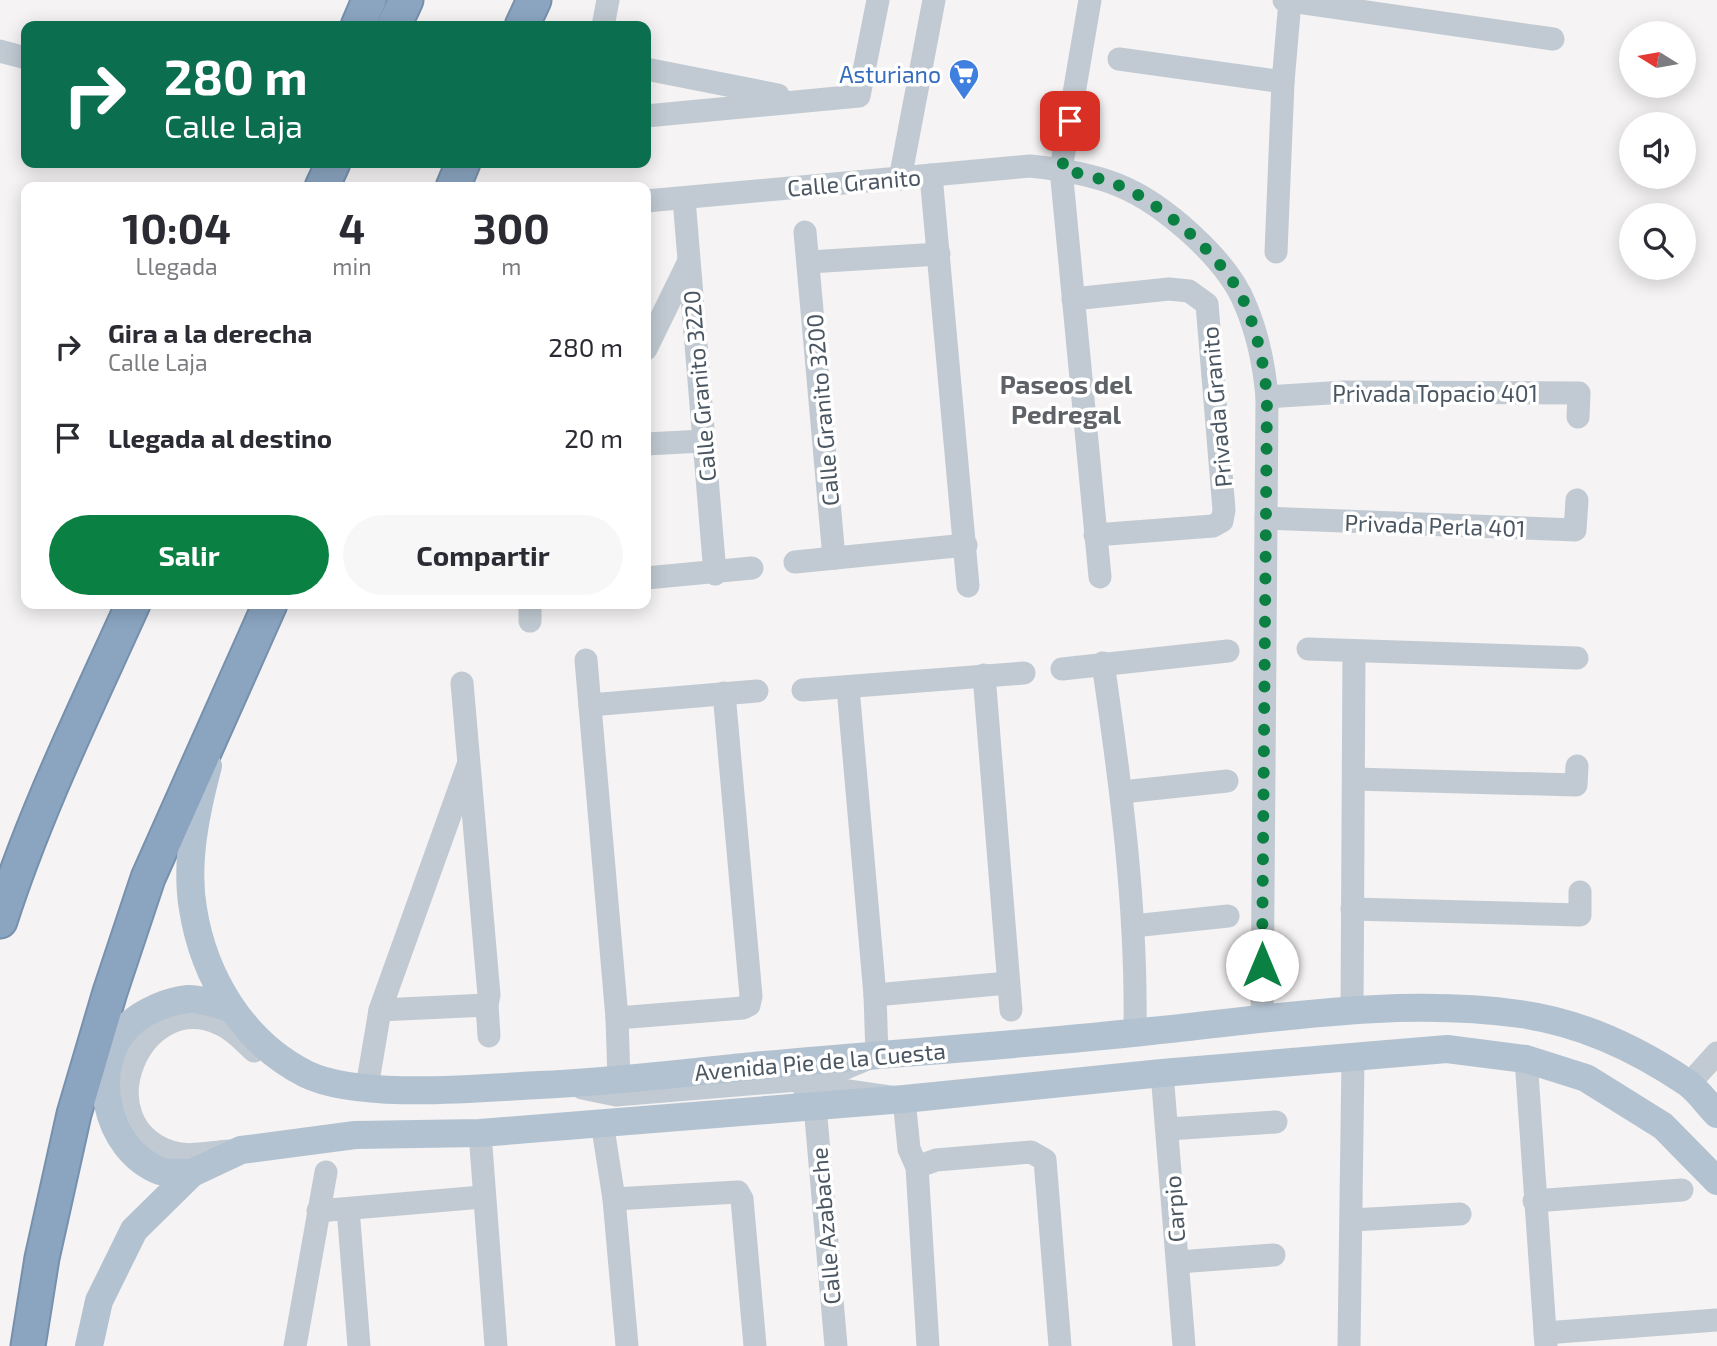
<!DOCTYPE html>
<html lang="es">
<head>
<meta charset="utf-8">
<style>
	:root { --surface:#fff; --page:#f7f7f7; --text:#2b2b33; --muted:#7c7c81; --accent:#0b8043 }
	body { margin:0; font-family:"Exo 2",sans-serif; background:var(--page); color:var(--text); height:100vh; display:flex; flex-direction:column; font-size:26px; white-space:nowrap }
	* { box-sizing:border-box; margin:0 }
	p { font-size:23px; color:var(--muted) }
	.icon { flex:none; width:38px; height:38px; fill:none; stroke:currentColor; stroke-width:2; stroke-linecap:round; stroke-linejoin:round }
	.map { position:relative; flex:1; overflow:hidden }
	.panel { position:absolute; left:21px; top:182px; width:630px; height:427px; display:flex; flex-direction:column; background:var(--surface); border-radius:14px; box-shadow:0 4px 18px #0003 }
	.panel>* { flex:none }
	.top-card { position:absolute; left:21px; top:21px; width:630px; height:147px; border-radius:14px; box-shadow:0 4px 18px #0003; background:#0b6e4f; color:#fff; overflow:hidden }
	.needle { width:46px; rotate:281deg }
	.controls { position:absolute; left:1619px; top:21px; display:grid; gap:14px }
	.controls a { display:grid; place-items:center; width:77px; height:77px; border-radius:50%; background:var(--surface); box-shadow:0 4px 18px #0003; font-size:35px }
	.pin { position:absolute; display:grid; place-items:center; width:60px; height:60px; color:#fff; margin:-30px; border-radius:14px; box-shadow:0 4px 10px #0006 }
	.me { position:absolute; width:77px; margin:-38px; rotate:0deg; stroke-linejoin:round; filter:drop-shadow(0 0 5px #0008) }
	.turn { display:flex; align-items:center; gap:24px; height:147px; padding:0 28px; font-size:32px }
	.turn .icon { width:91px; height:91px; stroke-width:2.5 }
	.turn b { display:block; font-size:49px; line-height:60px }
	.eta { display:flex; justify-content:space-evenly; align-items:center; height:119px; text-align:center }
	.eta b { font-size:42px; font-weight:700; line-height:49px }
	.primary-button { display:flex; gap:14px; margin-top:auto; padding:14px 28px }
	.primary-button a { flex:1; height:80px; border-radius:42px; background:var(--accent); color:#fff; font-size:28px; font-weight:700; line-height:80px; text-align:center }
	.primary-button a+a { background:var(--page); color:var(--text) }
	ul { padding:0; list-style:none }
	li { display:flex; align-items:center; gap:21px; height:91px; padding:0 28px }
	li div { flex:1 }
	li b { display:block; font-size:26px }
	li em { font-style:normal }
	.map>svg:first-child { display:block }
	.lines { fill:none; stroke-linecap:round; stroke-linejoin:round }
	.highway-casing { stroke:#7690ad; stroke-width:37 }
	.minor { stroke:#c1cad2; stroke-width:23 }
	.major { stroke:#b3c2d1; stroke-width:28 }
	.highway { stroke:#8ba5c1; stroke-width:33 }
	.route { stroke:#0b8043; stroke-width:12; stroke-dasharray:0 21.6 }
	.labels { text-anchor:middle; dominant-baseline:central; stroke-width:7; stroke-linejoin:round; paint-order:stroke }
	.shop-label { font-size:23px; fill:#366cbe; stroke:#fff; text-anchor:end }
	.street-label { font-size:23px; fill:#4a5661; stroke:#fff }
	.quarter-label { font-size:26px; font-weight:bold; fill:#5f6368; stroke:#fff }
</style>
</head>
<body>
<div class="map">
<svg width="1717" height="1346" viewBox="0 0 1717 1346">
	<rect width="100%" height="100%" fill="#f5f3f3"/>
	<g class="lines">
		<g class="highway-casing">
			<g id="highway">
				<path d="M358,26L369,0"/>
				<path d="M394,26L406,0"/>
				<path d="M522,26L534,0"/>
				<path d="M322,187L333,163"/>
				<path d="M453,187L463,163"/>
				<path d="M0,921C35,812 86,708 133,604"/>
				<path d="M28,1346L42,1258L74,1114L110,992L148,878L270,604"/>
			</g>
		</g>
		<g class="minor">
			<path d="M1090,0L1061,169L1100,577"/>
			<path d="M1284,0L1553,39"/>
			<path d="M603,26L608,0"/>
			<path d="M0,51L26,58"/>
			<path d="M1119,59L1283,82"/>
			<path d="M646,69L778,95"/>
			<path d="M646,116L859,96L878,0"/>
			<path d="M931,175L968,586"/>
			<path d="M900,179L934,0"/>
			<path d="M684,199L715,574"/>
			<path d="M646,201L1030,166C1059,169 1091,174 1118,185C1163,203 1227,259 1245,304C1258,334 1264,364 1267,397L1262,1018"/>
			<path d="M805,232L834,558"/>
			<path d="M1276,252L1283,82L1290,1"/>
			<path d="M809,262L939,254"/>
			<path d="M1073,299L1169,289L1189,291L1207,304L1224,510L1222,521L1213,526L1095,535"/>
			<path d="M646,349L688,263"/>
			<path d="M1267,397L1345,392L1579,393L1578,417"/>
			<path d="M646,444L703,441"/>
			<path d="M1266,518L1575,530L1577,500"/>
			<path d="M795,562L966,545"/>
			<path d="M646,578L752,568"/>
			<path d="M530,621V604"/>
			<path d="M1308,649L1577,658"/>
			<path d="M586,660L617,1018L619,1080"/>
			<path d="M1103,663C1121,786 1137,908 1135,1032"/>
			<path d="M1062,669L1228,651"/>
			<path d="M984,675L1011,1010"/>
			<path d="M803,690L1024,673"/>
			<path d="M590,705L757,691"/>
			<path d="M1354,779L1576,785L1577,766"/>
			<path d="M1122,792L1227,781"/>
			<path d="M1352,909L1580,915V892"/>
			<path d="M1133,926L1228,916"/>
			<path d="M875,995L1008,983"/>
			<path d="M487,1005L489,1036"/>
			<path d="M380,1010L487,1005L489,995L462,683"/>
			<path d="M1352,1012L1354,651"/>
			<path d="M617,1018L743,1008L749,1005L751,996L724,693"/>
			<path d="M1526,1059L1546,1346"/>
			<path d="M1162,1073L1184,1346"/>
			<path d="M1689,1084L1717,1053"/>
			<path d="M367,1087L380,1010L468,765"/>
			<path d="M582,1088L616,1095L822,1078L877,1055L875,995L848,688"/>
			<path d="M804,1088L820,1087L904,1099L909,1149L917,1167L928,1346"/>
			<path d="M815,1106L836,1346"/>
			<path d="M602,1122L614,1199L627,1346"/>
			<path d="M1168,1129L1276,1122"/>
			<path d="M480,1133L496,1346"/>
			<path d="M230,1151C210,1152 190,1158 171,1152C84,1123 141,987 220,1024C234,1030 243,1041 254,1051"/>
			<path d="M917,1167L936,1160L1031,1152L1045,1160L1060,1346"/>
			<path d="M614,1199L738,1192L742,1199L755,1346"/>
			<path d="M1534,1201L1682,1190"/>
			<path d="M348,1209L359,1346"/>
			<path d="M318,1211L482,1197"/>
			<path d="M1352,1220L1460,1214"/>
			<path d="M1178,1262L1274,1255"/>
			<path d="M1545,1333L1717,1320"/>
			<path d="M295,1346L326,1172"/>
			<path d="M1349,1346L1353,1059"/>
		</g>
		<g class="major">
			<path d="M208,766C196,811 185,863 193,909C204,978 243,1042 306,1074C359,1100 480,1088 539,1085C615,1082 689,1072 764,1065C893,1053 1022,1045 1151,1031C1272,1019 1398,997 1520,1014C1579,1022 1637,1049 1686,1082C1698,1090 1707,1104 1717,1114"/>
			<path d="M192,1173C182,1172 169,1174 160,1171C104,1149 88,1065 129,1025C144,1011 168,1001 188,999C201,998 218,1005 230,1008"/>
			<path d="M89,1346L99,1301L134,1230L192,1173L241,1150L355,1135L480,1133L904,1099L1162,1073L1447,1049L1526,1059L1586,1078L1663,1126L1717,1181"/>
		</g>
		<use href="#highway" class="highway"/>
	</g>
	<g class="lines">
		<path class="route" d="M1070,121L1062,169C1080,174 1100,178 1118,185C1161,202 1228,261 1245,304C1258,335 1264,364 1267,397L1262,965"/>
	</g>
	<defs>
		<g id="supermarket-pin" transform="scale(1.575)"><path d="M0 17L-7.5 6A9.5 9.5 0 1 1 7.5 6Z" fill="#3f7fe0" stroke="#fff"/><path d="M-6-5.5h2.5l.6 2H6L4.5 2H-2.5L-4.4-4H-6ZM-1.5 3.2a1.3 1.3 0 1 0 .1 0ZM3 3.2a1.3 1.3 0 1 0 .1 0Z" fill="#fff"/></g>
	</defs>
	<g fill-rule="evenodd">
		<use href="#supermarket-pin" x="964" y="74"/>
	</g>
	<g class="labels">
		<g class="shop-label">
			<text x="941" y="74">Asturiano</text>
		</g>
		<g class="street-label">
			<text transform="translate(854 182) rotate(-5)">Calle Granito</text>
			<text transform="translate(699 386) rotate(-95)">Calle Granito 3220</text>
			<text x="1435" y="393">Privada Topacio 401</text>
			<text transform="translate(1216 407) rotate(-95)">Privada Granito</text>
			<text transform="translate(822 410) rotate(-95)">Calle Granito 3200</text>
			<text transform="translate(1435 525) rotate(2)">Privada Perla 401</text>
			<text transform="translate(820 1061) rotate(-5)">Avenida Pie de la Cuesta</text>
			<text transform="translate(1174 1209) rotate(-94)">Carpio</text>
			<text transform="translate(825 1226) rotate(-95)">Calle Azabache</text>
		</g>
		<g class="quarter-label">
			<text x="1066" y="383">Paseos del<tspan x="1066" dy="30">Pedregal</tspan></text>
		</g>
	</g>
</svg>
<div class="controls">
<a><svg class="needle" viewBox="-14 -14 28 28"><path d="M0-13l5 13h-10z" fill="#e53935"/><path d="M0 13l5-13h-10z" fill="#7c7c81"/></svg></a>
<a><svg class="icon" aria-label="sound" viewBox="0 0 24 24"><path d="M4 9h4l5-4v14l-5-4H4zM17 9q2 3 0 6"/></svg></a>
<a><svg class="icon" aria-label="search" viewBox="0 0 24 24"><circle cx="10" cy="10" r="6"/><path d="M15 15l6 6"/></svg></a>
</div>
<div class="pin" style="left:1070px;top:121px;background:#d93025"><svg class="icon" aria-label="arrive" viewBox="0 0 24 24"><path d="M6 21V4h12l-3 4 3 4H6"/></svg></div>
<svg class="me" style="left:1262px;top:965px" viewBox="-20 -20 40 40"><circle r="19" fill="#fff"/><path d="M0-13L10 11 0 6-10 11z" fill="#0b8043"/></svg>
<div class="top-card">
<div class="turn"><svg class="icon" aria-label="right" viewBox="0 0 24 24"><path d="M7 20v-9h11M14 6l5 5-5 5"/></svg><div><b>280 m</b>Calle Laja</div></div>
</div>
<section class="panel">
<div class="eta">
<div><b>10:04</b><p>Llegada</p></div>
<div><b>4</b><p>min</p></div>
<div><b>300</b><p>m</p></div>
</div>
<ul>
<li><svg class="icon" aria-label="right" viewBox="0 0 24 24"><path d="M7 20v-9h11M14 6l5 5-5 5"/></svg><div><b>Gira a la derecha</b><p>Calle Laja</p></div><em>280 m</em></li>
<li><svg class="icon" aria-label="arrive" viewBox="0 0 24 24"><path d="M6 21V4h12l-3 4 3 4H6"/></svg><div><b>Llegada al destino</b></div><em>20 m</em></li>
</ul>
<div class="primary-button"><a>Salir</a><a>Compartir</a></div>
</section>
</div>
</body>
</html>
